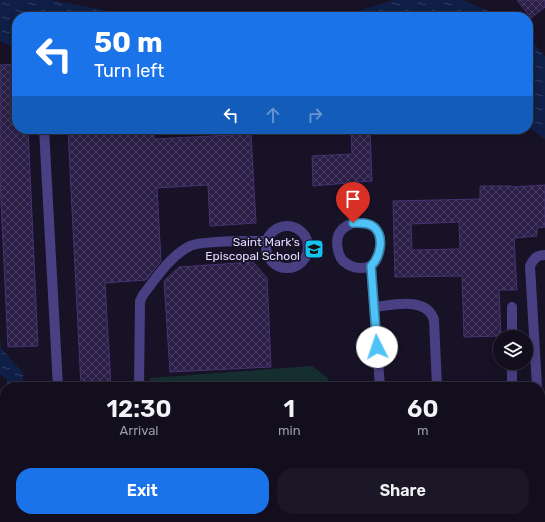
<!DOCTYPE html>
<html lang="en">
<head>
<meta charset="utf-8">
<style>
	:root { --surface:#120e1d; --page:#1b1726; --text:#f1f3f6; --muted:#9c9ca4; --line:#312e3b; --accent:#1a73e8 }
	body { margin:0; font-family:Rubik,sans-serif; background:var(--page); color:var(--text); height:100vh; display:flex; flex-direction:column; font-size:15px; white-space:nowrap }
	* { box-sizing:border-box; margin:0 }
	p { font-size:13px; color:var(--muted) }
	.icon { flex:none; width:22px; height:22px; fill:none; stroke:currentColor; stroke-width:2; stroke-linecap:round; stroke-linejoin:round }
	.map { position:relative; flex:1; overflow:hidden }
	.drawer { position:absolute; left:0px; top:382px; width:545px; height:140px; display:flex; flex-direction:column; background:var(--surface); border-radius:16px 16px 0 0; box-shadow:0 2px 10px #0003,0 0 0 1px var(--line) }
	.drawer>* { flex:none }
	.guide { position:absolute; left:12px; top:12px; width:521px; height:122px; border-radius:16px; box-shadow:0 2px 10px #0003,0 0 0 1px var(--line); background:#1a73e8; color:#fff; overflow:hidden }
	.fabs { position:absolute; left:493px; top:330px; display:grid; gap:8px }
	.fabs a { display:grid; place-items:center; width:40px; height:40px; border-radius:50%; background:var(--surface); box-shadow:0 2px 10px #0003,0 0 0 1px var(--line); font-size:20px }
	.pin { position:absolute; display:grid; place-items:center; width:34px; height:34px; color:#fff; margin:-41px -17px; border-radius:50% 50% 50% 0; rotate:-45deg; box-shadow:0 0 4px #0007 }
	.pin .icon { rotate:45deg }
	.me { position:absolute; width:44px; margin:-22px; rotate:356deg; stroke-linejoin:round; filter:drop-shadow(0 0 3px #0008) }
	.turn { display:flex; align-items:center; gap:14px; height:84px; padding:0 16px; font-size:18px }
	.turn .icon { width:52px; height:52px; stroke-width:2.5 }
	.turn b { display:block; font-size:28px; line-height:34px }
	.lanes { display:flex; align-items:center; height:38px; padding:0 16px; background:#0003; justify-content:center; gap:20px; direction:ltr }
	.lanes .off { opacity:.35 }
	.eta { display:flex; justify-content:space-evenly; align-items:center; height:68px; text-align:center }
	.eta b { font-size:24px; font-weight:600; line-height:28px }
	.button { display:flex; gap:8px; margin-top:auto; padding:8px 16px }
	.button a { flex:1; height:46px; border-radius:16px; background:var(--accent); color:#fff; font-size:16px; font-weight:600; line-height:46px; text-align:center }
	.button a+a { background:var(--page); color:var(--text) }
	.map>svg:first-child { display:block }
	.pitch { fill:#152f31 }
	.water { fill:url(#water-ripples) }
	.building { fill:url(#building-cross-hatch); stroke:#453371; fill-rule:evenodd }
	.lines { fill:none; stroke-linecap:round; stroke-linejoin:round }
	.minor { stroke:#494083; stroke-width:10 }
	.route-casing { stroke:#337fa1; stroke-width:10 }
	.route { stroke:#4fc3f7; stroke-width:7 }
	.labels { text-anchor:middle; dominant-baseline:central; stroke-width:3.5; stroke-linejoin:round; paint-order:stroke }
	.poi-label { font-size:12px; fill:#e2dafd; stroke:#181227; text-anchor:end }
</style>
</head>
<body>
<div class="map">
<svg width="545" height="522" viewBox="0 0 545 522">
	<defs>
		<pattern id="water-ripples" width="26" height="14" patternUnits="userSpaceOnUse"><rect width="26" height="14" fill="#101f47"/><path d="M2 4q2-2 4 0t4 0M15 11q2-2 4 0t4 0" fill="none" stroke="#323f62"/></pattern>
		<pattern id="building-cross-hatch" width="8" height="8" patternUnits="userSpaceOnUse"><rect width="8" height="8" fill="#2b1f47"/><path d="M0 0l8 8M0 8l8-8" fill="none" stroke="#493f62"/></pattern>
	</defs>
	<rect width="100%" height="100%" fill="#181227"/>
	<g class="pitch">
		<path d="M312,366L328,378L329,387H150V378Z"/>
		<path d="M164,517H336V522H165Z"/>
	</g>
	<g class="water">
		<path d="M0,0H51L141,17H17V49L0,41Z"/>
		<path d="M394,0H462L503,17H338Z"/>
		<path d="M528,36L545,57V139L528,127Z"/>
		<path d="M0,337L1,348L23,373V387H7V379L0,374Z"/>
		<path d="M14,517H28V522H15Z"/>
	</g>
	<g class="building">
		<path d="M517,0H545V7L531,18Z"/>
		<path d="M17,64V129H28L38,346L8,347L0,180V65Z"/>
		<path d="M68,129H97V134L153,131L154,139L251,134L256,223L210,226L208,185L157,188L161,261L146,280L105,283L111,387H81Z"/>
		<path d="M351,129H370L372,181L313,186L312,156L352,154Z"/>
		<path d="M545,185V227L537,228V236L514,238L517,290H499L501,336L464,337L462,276L395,277L393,201L480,199V186H512V187ZM459,222L460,249L412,250L411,224Z"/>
		<path d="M253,262L267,278L271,367L170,372L164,281L179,267Z"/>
	</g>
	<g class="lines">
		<g class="minor">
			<path d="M44,129L58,387"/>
			<path d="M353,223C360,223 370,222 376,229C383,238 381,258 372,265C368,268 364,268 360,268C353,268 348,265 343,261C337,254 335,239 340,232C343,227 348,225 353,223Z"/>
			<circle cx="287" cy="247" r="21"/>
			<path d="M371,266L380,387"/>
			<path d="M374,307C393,305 427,296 434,320L437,387"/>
			<path d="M512,307V337"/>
			<path d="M512,363V387"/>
			<path d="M139,387L140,301L143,295C156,278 170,256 190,246C203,240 250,241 266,241"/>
			<path d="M537,387L530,266C534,258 537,255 545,255"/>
			<path d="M540,408L542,410H545"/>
			<path d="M540,460L545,456"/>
			<path d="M540,477L542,522"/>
			<path d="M71,517L74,522"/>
			<path d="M143,517V522"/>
			<path d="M463,517V522"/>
			<path d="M510,517V522"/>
		</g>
	</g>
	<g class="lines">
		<g class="route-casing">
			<path id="route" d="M353,223C360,223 368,222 374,227C385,237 380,257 371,266L377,347"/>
		</g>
		<use href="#route" class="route"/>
	</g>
	<defs>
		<g id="school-square" transform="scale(1)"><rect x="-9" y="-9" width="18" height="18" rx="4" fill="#14c2ef" stroke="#181227"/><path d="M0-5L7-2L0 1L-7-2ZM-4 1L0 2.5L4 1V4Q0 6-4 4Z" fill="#111"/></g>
	</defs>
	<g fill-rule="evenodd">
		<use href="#school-square" x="314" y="249"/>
	</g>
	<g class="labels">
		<g class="poi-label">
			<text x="300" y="242">Saint Mark's<tspan x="300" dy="14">Episcopal School</tspan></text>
		</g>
	</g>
</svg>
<div class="fabs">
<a><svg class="icon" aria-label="layers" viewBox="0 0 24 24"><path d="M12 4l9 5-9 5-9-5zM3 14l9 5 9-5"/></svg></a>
</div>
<div class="pin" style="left:353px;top:223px;background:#d93025"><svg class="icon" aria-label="arrive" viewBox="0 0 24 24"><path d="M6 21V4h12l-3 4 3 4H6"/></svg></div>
<svg class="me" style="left:377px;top:347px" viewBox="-20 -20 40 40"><circle r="19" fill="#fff"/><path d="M0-13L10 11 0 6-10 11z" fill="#4fc3f7"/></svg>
<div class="guide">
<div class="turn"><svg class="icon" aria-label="left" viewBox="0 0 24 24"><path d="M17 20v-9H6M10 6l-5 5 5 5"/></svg><div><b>50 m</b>Turn left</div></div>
<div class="lanes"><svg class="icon" aria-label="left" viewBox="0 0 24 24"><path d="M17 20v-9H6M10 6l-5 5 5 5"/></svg><svg class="icon off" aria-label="ahead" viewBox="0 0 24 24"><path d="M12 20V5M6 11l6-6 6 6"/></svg><svg class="icon off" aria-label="right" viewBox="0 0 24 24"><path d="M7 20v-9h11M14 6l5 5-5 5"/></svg></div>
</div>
<section class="drawer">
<div class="eta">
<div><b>12:30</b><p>Arrival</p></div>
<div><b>1</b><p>min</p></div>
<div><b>60</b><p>m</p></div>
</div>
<div class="button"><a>Exit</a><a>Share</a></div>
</section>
</div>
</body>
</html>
